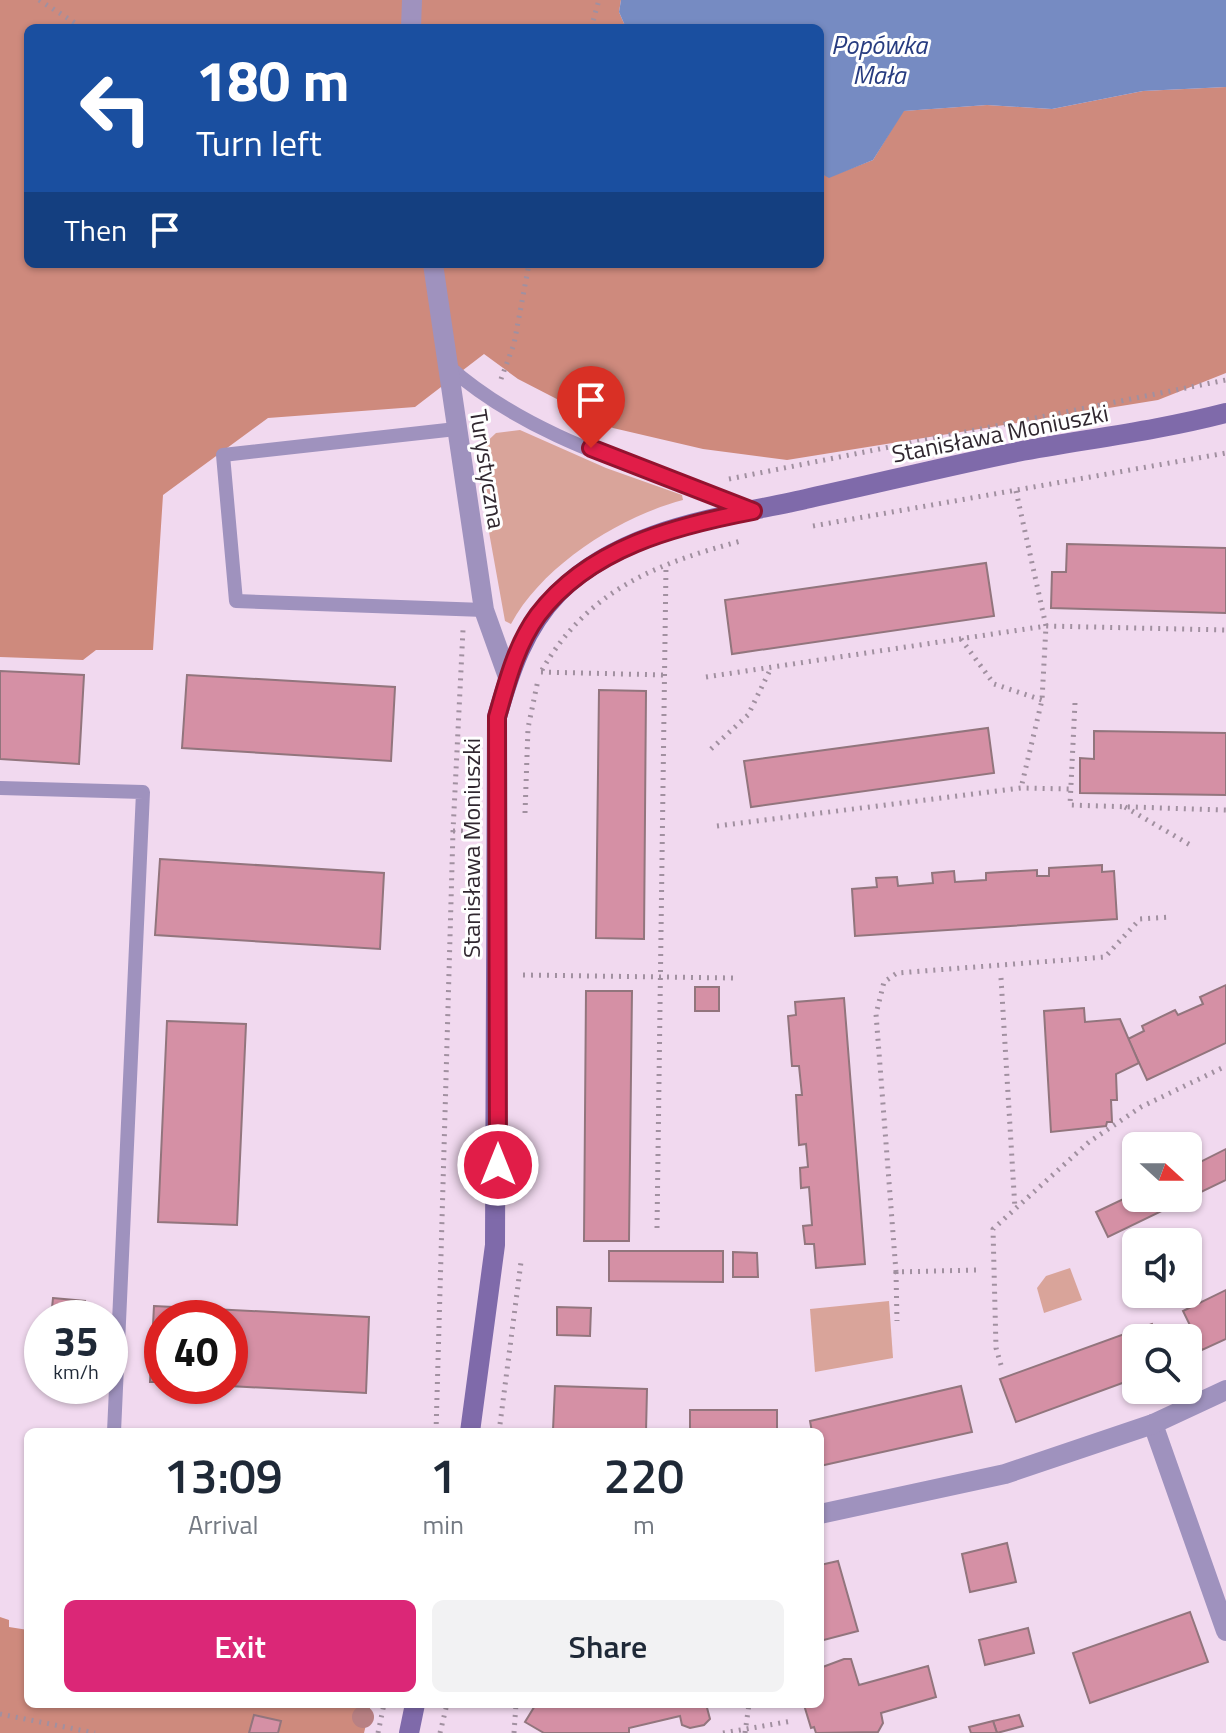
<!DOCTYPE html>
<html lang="en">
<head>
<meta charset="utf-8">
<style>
	:root { --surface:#fff; --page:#f2f2f3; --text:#1f2937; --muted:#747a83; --accent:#db2777 }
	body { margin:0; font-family:"Titillium Web",sans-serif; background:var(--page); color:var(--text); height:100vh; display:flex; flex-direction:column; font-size:30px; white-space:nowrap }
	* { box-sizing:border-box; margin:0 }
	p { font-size:26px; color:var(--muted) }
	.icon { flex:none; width:44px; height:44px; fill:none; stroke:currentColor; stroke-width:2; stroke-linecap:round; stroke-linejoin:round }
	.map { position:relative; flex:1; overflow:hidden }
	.details { position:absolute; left:24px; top:1428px; width:800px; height:280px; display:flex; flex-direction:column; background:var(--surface); border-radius:12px; box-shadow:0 2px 6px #0004 }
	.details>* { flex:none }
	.banner { position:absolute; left:24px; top:24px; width:800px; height:244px; border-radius:12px; box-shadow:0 2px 6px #0004; background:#1a4fa0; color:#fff; overflow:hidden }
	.needle { width:52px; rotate:111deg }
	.fabs { position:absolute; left:1122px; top:1132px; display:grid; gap:16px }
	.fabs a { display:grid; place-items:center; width:80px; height:80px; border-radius:12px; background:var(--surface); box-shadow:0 2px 6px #0004; font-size:40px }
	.speed { position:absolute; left:24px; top:1300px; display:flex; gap:16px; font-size:40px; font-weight:700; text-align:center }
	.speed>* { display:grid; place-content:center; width:104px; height:104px; border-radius:50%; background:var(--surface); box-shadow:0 2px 6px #0004; line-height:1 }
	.speed small { font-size:20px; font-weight:400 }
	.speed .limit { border:12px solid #d22; background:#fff; color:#111 }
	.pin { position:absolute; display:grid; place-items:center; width:68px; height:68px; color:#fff; margin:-82px -34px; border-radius:50% 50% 50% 0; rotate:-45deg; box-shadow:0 0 8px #0007 }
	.pin .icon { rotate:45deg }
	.me { position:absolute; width:88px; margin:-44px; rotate:0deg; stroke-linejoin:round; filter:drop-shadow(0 0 6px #0008) }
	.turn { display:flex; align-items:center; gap:28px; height:168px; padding:0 40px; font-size:36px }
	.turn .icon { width:104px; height:104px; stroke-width:2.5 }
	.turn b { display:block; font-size:56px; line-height:68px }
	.then { display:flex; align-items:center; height:76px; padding:0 40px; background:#0003; gap:16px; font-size:30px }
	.eta { display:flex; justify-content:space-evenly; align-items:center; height:136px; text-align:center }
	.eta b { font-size:48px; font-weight:600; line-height:56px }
	.action { display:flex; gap:16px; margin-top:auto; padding:16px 40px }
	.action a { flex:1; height:92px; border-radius:12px; background:var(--accent); color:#fff; font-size:32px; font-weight:600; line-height:92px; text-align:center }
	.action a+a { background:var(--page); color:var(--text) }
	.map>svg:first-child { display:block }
	.green { fill:#d9a49a }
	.forest { fill:#ce8a7d }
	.water { fill:#768bc2 }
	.building { fill:#d590a5; stroke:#92757d; stroke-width:2 }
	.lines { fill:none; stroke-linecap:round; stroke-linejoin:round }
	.path { stroke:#a190a0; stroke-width:5; stroke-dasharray:2 6; stroke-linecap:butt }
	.lane { stroke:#9f92be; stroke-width:14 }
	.street { stroke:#9f92be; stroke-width:20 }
	.secondary { stroke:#7f6aaa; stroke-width:20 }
	.tree { fill:#b88083 }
	.route-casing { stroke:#92132f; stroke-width:20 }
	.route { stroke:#e11d48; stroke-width:14 }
	.labels { text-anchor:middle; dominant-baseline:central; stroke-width:6; stroke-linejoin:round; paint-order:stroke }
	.street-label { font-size:24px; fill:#312830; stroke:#fff }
	.water-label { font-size:26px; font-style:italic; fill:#273c80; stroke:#fff }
</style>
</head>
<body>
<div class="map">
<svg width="1226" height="1733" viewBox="0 0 1226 1733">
	<rect width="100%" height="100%" fill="#f1d9ef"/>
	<g class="green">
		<path d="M520,430L606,468L682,495L683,500C619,517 543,565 511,624L505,621L478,471L479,449L496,433Z"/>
		<path d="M1070,1268L1082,1300L1044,1313L1037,1288L1046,1276Z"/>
		<path d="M889,1301L893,1358L815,1372L810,1309Z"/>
	</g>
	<g class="forest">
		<path d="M0,0H621L619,12L626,28H28V264H820V173L829,177L873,160L903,111L987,105L1052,109L1143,91L1226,87V373L1158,400L787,460L703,449L613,428L518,379L484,354L415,407L268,418L163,495L153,650H96L83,660L0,657Z"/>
		<path d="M0,1617L9,1620V1627L28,1630V1704H371L364,1733H0Z"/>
	</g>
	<path class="water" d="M621,0H1226V87L1143,91L1052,109L987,105L904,111L873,160L829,178L820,173V28H626L619,12Z"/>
	<g class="building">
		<path d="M1067,544L1226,548V613L1051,608L1052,572H1066Z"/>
		<path d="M986,563L994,616L732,654L725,600Z"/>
		<path d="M0,671L84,675L79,764L0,759Z"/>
		<path d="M187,675L395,687L391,761L182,748Z"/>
		<path d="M599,690L646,691L644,939L596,938Z"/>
		<path d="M988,728L994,773L751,807L744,761Z"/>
		<path d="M1094,731L1226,733V795L1080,793V758L1094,759Z"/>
		<path d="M160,859L384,873L380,949L155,935Z"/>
		<path d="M1102,865V872L1114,871L1117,919L855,936L852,889L877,887L876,878L897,877L898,886L933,883L932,873L954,871L955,882L986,880V873L1037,870V876H1049V868Z"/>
		<path d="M1226,985V1043L1147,1080L1128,1039L1144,1031L1142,1026L1175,1010L1178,1015L1203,1004L1200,997Z"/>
		<rect x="695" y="987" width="24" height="24"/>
		<path d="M586,991H632L629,1241H584Z"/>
		<path d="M844,998L865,1264L816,1268L814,1244H805L803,1226L812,1225L809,1187L801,1188L800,1168L808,1167L806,1144L799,1145L796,1095H802L799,1066H792L788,1016L796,1015L795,1002Z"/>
		<path d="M1084,1008L1085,1022L1120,1019L1139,1063L1116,1074L1117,1100H1111L1112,1122H1107L1106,1126L1051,1132L1044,1011Z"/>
		<path d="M167,1021L246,1024L237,1225L158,1222Z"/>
		<path d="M1226,1149V1180L1108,1237L1096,1212L1136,1193V1198H1188V1168Z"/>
		<path d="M609,1251H723V1282L609,1281Z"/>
		<path d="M733,1252L757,1253L758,1277H733Z"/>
		<path d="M1226,1290V1339L1202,1350L1183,1311Z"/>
		<path d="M53,1298L85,1301L83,1318H51Z"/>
		<path d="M154,1306L369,1317L366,1393L229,1386L230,1318H162V1382H150Z"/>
		<path d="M557,1307L591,1308L590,1336L557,1335Z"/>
		<path d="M1152,1324L1158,1338H1136V1378L1016,1422L1000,1379Z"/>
		<path d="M555,1386L647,1389L646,1432L553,1430Z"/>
		<path d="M961,1386L972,1432L820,1466V1432H812L810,1421Z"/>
		<rect x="690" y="1410" width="87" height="22"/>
		<path d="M1007,1543L1016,1582L970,1592L962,1554Z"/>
		<path d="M838,1561L858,1631L820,1641V1565Z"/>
		<path d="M1190,1612L1208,1662L1090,1703L1073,1653Z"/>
		<path d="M1028,1628L1034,1653L985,1665L979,1640Z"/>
		<path d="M844,1659H851L859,1685L928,1666L936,1697L881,1713L883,1723L878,1732L816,1733L814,1727L811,1728L804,1705L820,1704V1668Z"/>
		<path d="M536,1704H706L710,1719L704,1725L690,1728L682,1725L680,1716L629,1728V1733H544L525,1722Z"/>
		<path d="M254,1715L281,1721L278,1733H249Z"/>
		<path d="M1019,1715L1023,1726L997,1733L993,1721Z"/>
		<path d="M993,1721L997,1733H971L969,1727Z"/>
	</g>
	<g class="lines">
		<g class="path">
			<path d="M39,0L83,28"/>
			<path d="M591,28L599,0"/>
			<path d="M501,379L514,344L529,264"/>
			<path d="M729,479L1226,380"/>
			<path d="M1016,491L1046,626L1042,700L1021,788"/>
			<path d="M813,526L1226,453"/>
			<path d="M961,639L994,684L1042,700"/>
			<path d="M542,670C588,590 655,564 741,541"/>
			<path d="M541,672L665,675"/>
			<path d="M706,677L1046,626L1226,630"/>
			<path d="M1075,703L1070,805L1226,810"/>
			<path d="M711,749L748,715L771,668"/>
			<path d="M1125,807L1192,846"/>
			<path d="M525,813L528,728L538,680"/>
			<path d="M717,826L1021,788L1070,789"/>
			<path d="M453,831H475"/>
			<path d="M523,975L733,978"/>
			<path d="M1001,978L1015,1209"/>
			<path d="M657,1228L666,566"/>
			<path d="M976,1270L896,1272L876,1014L884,982L897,973L1105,957L1140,919L1171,917"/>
			<path d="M896,1272L897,1321"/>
			<path d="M1001,1365L996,1348L993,1229L1089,1142L1141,1107L1226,1066"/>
			<path d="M436,1432L453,831L463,630"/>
			<path d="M499,1432L521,1262"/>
			<path d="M0,1714L95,1733"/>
			<path d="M378,1733L384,1704"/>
			<path d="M440,1733L447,1704"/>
			<path d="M514,1733L516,1704"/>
			<path d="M723,1733L792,1721"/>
			<path d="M745,1733L749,1704"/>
		</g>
		<g class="lane">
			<path d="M448,366C532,441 649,470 752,511"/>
			<path d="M456,429L223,455L236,601L484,610"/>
			<path d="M0,788L143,792L114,1432"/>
		</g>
		<g class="street">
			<path d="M411,28L412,0"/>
			<path d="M433,264L484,610L508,677"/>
			<path d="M1153,1424L1226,1631"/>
			<path d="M820,1514L1005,1474L1153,1424L1226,1390"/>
		</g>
		<g class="secondary">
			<path d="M470,1432L495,1245L497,717C510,671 524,628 558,593C624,527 723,518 810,498C879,483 948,466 1017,452C1087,439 1157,431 1226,413"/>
			<path d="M409,1733L415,1704"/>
		</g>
	</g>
	<circle class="tree" cx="363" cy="1717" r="11"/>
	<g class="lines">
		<g class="route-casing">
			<path id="route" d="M498,1165L497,717C507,682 516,645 538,615C589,548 674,526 753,511L591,448"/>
		</g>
		<use href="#route" class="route"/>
	</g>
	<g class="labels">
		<g class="street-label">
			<text transform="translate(1000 433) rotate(-11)">Stanisława Moniuszki</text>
			<text transform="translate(488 469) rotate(81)">Turystyczna</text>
			<text transform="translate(471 848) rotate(-90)">Stanisława Moniuszki</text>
		</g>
		<g class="water-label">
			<text x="879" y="44">Popówka<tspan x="879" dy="30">Mała</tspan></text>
		</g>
	</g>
</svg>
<div class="fabs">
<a><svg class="needle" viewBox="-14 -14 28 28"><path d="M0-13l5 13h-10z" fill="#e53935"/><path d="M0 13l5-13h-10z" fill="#747a83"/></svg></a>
<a><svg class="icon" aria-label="sound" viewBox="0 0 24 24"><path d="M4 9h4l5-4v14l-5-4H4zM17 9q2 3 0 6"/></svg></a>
<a><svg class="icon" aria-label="search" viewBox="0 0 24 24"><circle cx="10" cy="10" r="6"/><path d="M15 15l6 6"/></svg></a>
</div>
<div class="speed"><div>35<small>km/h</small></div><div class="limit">40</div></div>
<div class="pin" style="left:591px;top:448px;background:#d93025"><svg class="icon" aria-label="arrive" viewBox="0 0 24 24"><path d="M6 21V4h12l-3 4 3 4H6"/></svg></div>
<svg class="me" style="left:498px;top:1165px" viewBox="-20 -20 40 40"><circle r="17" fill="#e11d48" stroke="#fff" stroke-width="3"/><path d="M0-11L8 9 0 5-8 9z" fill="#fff"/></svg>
<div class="banner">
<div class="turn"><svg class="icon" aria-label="left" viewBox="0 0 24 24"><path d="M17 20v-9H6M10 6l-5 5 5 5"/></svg><div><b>180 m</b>Turn left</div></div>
<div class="then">Then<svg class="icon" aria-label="arrive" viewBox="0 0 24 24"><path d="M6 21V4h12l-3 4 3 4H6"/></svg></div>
</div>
<section class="details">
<div class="eta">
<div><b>13:09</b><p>Arrival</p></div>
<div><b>1</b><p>min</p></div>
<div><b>220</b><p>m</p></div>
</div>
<div class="action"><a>Exit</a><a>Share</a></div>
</section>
</div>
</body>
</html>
